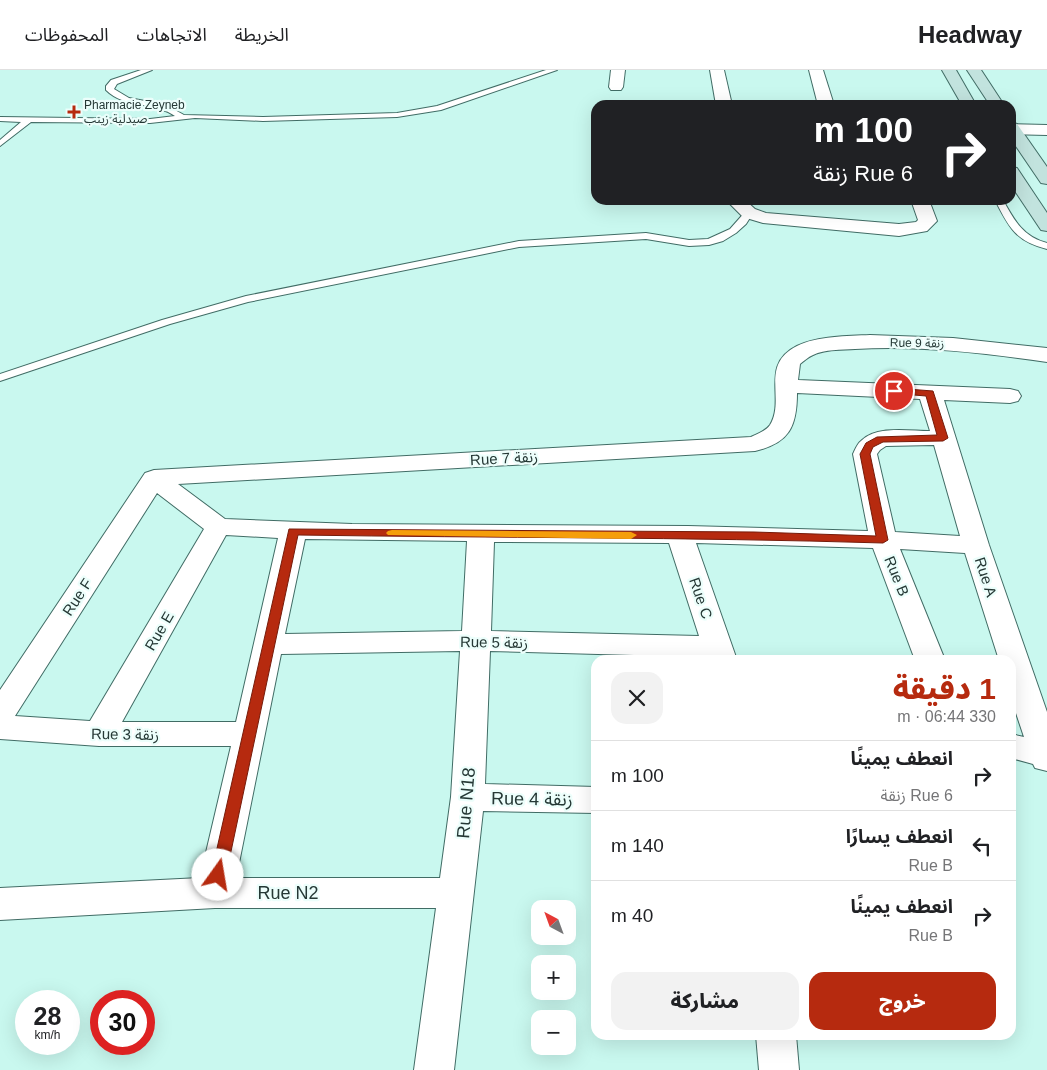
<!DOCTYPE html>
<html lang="ar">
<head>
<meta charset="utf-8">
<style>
	:root { --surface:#fff; --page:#f2f2f2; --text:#202124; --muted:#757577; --line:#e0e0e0; --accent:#b62a0f }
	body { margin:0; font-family:Helvetica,"Noto Sans Arabic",sans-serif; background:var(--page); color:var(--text); direction:rtl; height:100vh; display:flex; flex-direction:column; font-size:19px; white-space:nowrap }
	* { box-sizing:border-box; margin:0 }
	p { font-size:16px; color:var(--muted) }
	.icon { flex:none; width:28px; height:28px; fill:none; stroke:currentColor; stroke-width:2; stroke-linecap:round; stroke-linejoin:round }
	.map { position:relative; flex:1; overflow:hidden; direction:ltr }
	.drawer { position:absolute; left:591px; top:585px; width:425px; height:385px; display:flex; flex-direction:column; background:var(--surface); border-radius:15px; box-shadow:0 5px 20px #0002; direction:rtl }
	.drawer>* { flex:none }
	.top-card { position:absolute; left:591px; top:30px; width:425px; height:105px; border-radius:15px; box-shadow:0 5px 20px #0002; direction:rtl; background:#202124; color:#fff; overflow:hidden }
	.needle { width:32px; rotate:319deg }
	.fabs { position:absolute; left:531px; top:830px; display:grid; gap:10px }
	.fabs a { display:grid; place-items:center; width:45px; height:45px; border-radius:10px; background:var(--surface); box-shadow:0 5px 20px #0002; font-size:25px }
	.speed { position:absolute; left:15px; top:920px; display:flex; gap:10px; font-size:25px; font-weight:700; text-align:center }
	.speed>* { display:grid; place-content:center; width:65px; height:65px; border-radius:50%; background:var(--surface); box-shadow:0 5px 20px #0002; line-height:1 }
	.speed small { font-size:12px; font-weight:400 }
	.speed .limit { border:8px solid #d22; background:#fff; color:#111 }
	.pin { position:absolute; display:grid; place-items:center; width:42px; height:42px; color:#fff; margin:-21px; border:2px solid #fff; border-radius:50%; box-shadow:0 1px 5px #0007 }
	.me { position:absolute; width:55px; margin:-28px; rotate:13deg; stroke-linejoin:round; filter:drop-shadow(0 0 4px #0008) }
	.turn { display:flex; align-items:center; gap:18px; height:105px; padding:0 20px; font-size:22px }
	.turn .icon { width:65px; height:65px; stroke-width:2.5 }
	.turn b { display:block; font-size:35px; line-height:42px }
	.round { display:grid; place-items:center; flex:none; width:52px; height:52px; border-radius:15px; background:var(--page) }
	.headline { display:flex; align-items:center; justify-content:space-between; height:85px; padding:0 20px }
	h1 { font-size:30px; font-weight:800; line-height:38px; color:var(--accent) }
	.button { display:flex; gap:10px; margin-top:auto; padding:10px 20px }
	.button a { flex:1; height:58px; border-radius:15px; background:var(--accent); color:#fff; font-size:20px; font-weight:800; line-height:58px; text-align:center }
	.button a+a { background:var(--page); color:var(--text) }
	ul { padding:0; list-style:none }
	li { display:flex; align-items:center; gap:15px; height:70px; padding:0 20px; border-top:1px solid var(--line) }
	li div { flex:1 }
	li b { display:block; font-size:19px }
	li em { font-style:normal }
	header { display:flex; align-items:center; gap:30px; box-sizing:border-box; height:70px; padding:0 25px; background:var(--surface); border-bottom:1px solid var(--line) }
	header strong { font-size:24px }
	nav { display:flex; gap:28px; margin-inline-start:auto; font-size:18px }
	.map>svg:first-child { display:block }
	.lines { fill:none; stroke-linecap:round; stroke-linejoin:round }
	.lane-casing { stroke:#416c65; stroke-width:2 }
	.street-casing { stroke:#416c65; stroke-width:2 }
	.secondary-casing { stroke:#416c65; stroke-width:2 }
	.lane { fill:#fff; fill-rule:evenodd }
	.street { fill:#fff; fill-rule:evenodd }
	.secondary { fill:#c2e3de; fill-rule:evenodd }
	.route { fill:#b62a0f; stroke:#761b0a }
	.slow { fill:#f59e0b }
	.poi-dot { fill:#b62a0f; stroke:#ecfefb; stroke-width:2 }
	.labels { text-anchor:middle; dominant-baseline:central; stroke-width:4.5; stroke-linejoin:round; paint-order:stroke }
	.far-poi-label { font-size:12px; fill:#253835; stroke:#ecfefb; text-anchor:start }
	.far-street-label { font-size:12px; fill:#253835; stroke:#ecfefb }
	.street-label { font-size:15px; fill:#253835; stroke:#ecfefb }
	.near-street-label { font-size:18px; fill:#253835; stroke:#ecfefb }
</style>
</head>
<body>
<header>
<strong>Headway</strong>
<nav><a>الخريطة</a><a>الاتجاهات</a><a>المحفوظات</a></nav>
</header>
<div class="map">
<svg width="1047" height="1000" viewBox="0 0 1047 1000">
	<rect width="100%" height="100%" fill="#c9f8ef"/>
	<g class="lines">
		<g class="lane-casing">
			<g id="lane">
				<path d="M141,0H152L117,14L114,19L129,28L166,35L184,45L263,47L397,43L437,36L546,0H557L441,40L397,47L263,51L195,48L150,53L31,52L0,76V70L21,52L0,51V47L150,49L175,46C154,31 125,39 106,20V16L111,10Z"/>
				<path d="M995,130H1003C1014,150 1023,167 1047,173V179C1015,171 1009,157 995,130Z"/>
				<path d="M749,140L753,143L746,154L736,163L723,171L709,175L689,176L646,169L519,177L248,232L170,254L0,311V304L162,250L246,226L519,171L646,163L689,170L708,169L730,159L746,141Z"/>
			</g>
		</g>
		<g class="street-casing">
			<g id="street">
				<path d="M611,0H625L623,17L621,20H611L609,17Z"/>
				<path d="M710,0H724L732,35H716Z"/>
				<path d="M809,0H823L834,35H818Z"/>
				<path d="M1011,54L1047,55V65L1011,64Z"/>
				<path d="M726,130H745L755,139L766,143L899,154L916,152L918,150L911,130H929L937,151L927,161L899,166L763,153L743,147Z"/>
				<path d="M870,265L953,268L1047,278V292C984,283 918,275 855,279C841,280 825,279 813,285C808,287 804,291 800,294L798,310L1010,319L1018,321L1021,326L1018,331L1010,333L944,330L989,475L1047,642V701L1035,698L1033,694L1011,688V664L1024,667L1011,628V590H999L965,483L900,479L945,590H915L873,478L696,473L737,590H707L706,587L490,581L485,714L596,717V743L483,741L454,1000H414L436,838H215L0,850V818L200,808L231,676H99L0,669V620L145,403L154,400L751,367C757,364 766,361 770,355C786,329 759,295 797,276C816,266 848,266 870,265ZM797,323L920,329L930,361C910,361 876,355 861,371C857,374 855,380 853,384L868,461L688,456L352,454L225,449L178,414L755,381C789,373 797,357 797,323ZM934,375L960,466L895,462L877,384L880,380L886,376ZM157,423L204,459L90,651L15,646ZM226,465L278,468L236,652H122ZM305,469L467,471L462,561L285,564ZM494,472L669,473L699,566L491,561ZM460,581L451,727L440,808H236L281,584Z"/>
				<path d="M756,965H796L799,1000H759Z"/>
			</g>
		</g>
		<g class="secondary-casing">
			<g id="secondary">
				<path d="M942,0H956L976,35H962Z"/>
				<path d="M967,0H981L1004,35H990Z"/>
				<path d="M1011,52L1017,54L1047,97V114L1041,113L1011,69Z"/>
				<path d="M1011,97L1017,98L1047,143V161L1041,160L1011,115Z"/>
			</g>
		</g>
		<use href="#lane" class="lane"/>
		<use href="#street" class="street"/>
		<use href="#secondary" class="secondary"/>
	</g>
	<path class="route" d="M894,318L933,321L948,368L943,371L883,372L873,377L870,384L888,470L883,473C688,467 493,468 298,465L226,805L224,810L218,811L213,810L211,805L289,459L754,462L876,466L860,384L866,373L877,367L937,365L926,326L890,323V319Z"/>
	<path class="slow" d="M392,460L631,462L637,465L631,469L388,465L386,463L388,461Z"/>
	<path class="poi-dot" d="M71.5 34.5h5v5h5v5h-5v5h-5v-5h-5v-5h5z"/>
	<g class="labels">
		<g class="far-poi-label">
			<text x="84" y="35">Pharmacie Zeyneb<tspan x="84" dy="14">صيدلية زينب</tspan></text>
		</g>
		<g class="far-street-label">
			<text transform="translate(917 273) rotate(1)">Rue 9 زنقة</text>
		</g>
		<g class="street-label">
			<text transform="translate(504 388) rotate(-3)">Rue 7 زنقة</text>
			<text transform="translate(897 506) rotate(68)">Rue B</text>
			<text transform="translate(986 507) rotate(72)">Rue A</text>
			<text transform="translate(77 527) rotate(-57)">Rue F</text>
			<text transform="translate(701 528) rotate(71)">Rue C</text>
			<text transform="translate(159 561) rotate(-60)">Rue E</text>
			<text transform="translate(494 572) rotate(1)">Rue 5 زنقة</text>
			<text transform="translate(125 664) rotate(1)">Rue 3 زنقة</text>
		</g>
		<g class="near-street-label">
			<text transform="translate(532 729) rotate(1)">Rue 4 زنقة</text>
			<text transform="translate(466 733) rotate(-85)">Rue N18</text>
			<text x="288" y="823">Rue N2</text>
		</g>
	</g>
</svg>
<div class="fabs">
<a><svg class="needle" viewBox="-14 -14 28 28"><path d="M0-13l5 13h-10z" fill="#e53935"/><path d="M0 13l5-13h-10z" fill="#757577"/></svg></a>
<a>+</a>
<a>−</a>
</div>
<div class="speed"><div>28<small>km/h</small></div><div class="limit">30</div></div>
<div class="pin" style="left:894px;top:321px;background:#d93025"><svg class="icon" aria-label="arrive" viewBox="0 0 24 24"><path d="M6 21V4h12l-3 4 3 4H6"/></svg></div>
<svg class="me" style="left:218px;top:805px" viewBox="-20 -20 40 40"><circle r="19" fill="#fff"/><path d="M0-13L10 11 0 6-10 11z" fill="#b62a0f"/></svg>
<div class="top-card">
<div class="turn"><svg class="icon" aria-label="right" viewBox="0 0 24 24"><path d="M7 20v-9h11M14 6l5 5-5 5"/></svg><div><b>100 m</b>Rue 6 زنقة</div></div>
</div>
<section class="drawer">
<div class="headline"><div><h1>1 دقيقة</h1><p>330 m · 06:44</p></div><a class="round"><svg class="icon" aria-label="close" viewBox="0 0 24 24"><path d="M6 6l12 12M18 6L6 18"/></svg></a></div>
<ul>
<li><svg class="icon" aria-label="right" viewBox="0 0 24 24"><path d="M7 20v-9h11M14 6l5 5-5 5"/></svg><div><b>انعطف يمينًا</b><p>Rue 6 زنقة</p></div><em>100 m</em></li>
<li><svg class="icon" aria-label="left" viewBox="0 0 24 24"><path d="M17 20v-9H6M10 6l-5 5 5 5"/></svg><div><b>انعطف يسارًا</b><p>Rue B</p></div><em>140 m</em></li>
<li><svg class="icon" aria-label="right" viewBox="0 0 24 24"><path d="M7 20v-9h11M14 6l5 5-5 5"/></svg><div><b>انعطف يمينًا</b><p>Rue B</p></div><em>40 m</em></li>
</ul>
<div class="button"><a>خروج</a><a>مشاركة</a></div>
</section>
</div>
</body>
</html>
